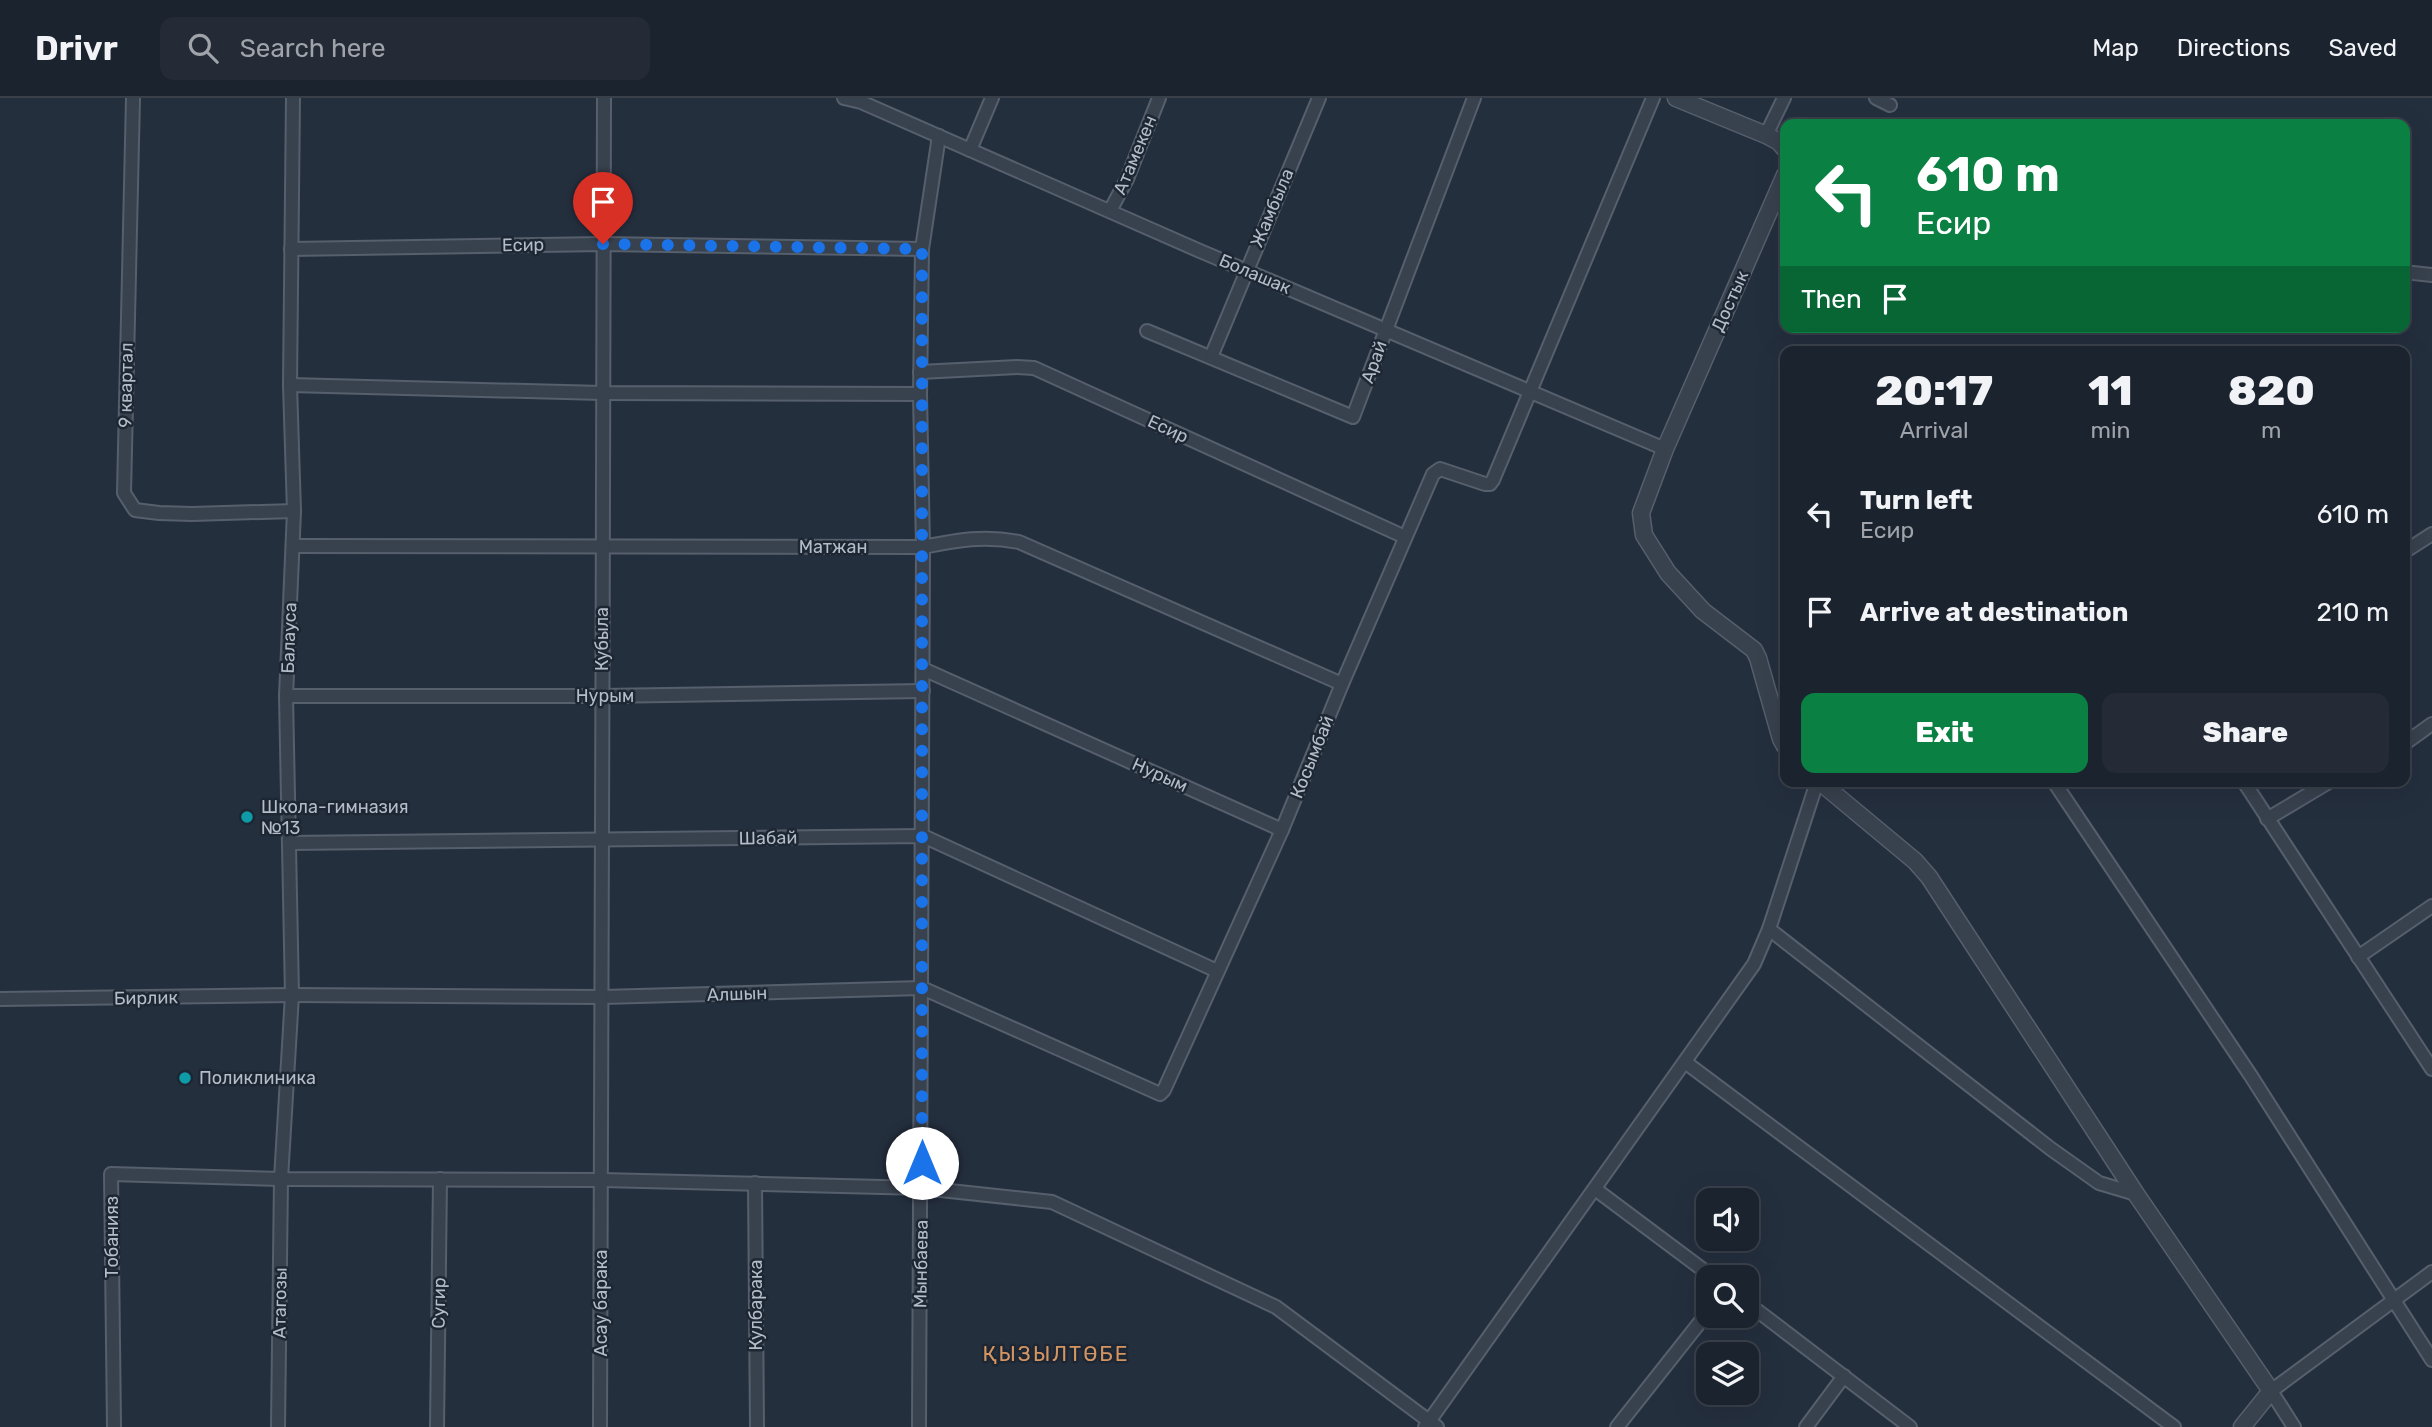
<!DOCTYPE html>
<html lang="en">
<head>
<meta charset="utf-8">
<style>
	:root { --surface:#1b232e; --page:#242b36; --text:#f1f3f6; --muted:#a0a4aa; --line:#39404a; --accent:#0b8043 }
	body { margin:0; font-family:Rubik,sans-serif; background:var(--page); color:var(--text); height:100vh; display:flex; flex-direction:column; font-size:26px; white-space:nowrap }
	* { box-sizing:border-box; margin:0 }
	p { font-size:23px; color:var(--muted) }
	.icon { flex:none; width:38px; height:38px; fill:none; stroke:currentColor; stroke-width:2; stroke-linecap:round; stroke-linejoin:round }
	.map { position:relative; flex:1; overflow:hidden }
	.side { position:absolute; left:1780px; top:248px; width:630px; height:441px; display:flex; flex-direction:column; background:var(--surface); border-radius:14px; box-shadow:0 7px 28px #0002,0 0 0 2px var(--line) }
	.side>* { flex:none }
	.banner { position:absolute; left:1780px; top:21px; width:630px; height:214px; border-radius:14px; box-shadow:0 7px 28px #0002,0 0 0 2px var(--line); background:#0b8043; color:#fff; overflow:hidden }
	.controls { position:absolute; left:1696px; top:1090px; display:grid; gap:14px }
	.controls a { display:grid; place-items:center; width:63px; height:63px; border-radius:14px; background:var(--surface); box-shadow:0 7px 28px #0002,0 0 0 2px var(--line); font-size:35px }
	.pin { position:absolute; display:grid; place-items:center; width:60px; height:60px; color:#fff; margin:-72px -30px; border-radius:50% 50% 50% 0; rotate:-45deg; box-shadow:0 0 7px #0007 }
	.pin .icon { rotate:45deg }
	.me { position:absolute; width:77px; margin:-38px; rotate:0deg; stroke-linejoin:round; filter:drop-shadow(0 0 5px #0008) }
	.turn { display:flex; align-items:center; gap:24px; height:147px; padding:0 21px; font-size:32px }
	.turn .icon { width:91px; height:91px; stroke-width:2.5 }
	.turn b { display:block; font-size:49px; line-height:60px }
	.then { display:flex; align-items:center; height:66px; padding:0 21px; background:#0003; gap:14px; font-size:26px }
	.eta { display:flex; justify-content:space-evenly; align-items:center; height:119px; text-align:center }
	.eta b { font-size:42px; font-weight:800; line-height:49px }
	.action { display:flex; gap:14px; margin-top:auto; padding:14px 21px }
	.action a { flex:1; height:80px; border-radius:14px; background:var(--accent); color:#fff; font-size:28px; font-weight:800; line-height:80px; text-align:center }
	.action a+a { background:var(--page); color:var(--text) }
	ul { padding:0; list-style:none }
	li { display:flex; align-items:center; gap:21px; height:98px; padding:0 21px }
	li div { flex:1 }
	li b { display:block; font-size:26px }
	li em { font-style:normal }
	header { display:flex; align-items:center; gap:42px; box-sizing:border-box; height:98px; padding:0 35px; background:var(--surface); border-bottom:2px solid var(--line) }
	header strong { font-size:33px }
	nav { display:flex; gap:38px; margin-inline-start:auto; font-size:24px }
	.search { width:490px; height:63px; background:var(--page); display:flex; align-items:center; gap:18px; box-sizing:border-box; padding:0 24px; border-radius:14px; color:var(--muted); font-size:26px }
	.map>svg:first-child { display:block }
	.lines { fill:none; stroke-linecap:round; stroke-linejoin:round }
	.minor-casing { stroke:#565f6c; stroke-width:16 }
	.tertiary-casing { stroke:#565f6c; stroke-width:19 }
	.minor { stroke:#38414e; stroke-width:12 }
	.tertiary { stroke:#38414e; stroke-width:16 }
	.route { stroke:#1a73e8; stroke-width:12; stroke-dasharray:0 21.6 }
	.culture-dot { fill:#0f9aa8; stroke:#1d2633; stroke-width:2.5 }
	.labels { text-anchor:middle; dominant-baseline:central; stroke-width:5; stroke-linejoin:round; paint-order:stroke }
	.street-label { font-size:18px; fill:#b4bcc9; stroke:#1d2633 }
	.poi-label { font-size:18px; fill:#b4bcc9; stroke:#1d2633; text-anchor:start }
	.quarter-label { font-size:21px; letter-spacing:2px; fill:#d59563; stroke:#1d2633 }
</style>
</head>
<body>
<header>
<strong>Drivr</strong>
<div class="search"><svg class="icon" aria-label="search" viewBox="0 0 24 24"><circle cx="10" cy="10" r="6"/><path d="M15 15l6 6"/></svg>Search here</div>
<nav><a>Map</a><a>Directions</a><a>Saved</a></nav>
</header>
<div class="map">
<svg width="2432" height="1329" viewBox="0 0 2432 1329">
	<rect width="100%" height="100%" fill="#242f3e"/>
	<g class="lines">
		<g class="minor-casing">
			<g id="minor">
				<path d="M133,0L124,395L135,412L159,415L192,416L294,413"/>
				<path d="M844,0L861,4L1200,153L1665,351"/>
				<path d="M1876,0L1890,7"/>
				<path d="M1766,37L1784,0"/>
				<path d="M970,52L992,0"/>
				<path d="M1110,113L1127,81L1159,0"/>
				<path d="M291,151L603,146L922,151"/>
				<path d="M2404,174L2432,177"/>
				<path d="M1147,233L1353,319L1474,0"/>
				<path d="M1211,259L1319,0"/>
				<path d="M920,274L1017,269L1034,270L1405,439"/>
				<path d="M290,287L602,295L920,296"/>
				<path d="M293,448L923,449C958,442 984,437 1019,444L1342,586"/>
				<path d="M2404,454L2432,436"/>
				<path d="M923,571L1282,732"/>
				<path d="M286,598H602L923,593"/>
				<path d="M2404,646L2432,626"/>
				<path d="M1817,684L1769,831L2051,1051L2099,1085L2136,1096"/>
				<path d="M2054,684L2251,978L2432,1262"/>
				<path d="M2244,684L2432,971"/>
				<path d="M2267,721L2329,684"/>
				<path d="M289,745L923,738L1217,873"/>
				<path d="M2358,859L2432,808"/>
				<path d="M0,901L292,897L603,899L922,890L1160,996L1164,992L1282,732L1342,586L1433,376L1440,371L1485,386H1490L1493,382L1653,0"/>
				<path d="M1685,964L2174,1329"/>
				<path d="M755,1085L757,1329"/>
				<path d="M1595,1091L1714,1180"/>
				<path d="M1746,1204L1910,1329"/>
				<path d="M114,1329L111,1076L281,1081L602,1082L922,1090L1052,1104L1276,1209L1437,1329"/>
				<path d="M278,1329L281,1081L292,897L286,598L294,413L290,287L293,0"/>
				<path d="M437,1329L440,1081"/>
				<path d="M600,1329C603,886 602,443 604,0"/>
				<path d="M919,1329L923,449L920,296L922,151L939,38"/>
				<path d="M1425,1329L1754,866L1769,831"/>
				<path d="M1617,1329L1708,1214"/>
				<path d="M1806,1329L1844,1278"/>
				<path d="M2294,1329L2271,1293L2432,1174"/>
			</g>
		</g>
		<g class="tertiary-casing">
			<g id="tertiary">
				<path d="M1676,0L1766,37L1779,44L1785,51"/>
				<path d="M1785,77L1665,351L1641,415L1644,437L1668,475L1703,513L1754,552L1758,560L1781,641L1785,648"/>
				<path d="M1820,684L1915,763L1929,779L2136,1096L2271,1293L2242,1329"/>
			</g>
		</g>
		<use href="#minor" class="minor"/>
		<use href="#tertiary" class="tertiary"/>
	</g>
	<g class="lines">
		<path class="route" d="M603,146L922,151V1065"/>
	</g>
	<g class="culture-dot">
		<circle cx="247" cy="719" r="7"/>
		<circle cx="185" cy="980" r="7"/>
	</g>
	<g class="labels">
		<g class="street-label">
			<text transform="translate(1135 57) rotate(-67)">Атамекен</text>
			<text transform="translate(1272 110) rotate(-67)">Жамбыла</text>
			<text transform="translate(523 147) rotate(-1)">Есир</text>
			<text transform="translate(1255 176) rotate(23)">Болашак</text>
			<text transform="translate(1730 203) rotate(-66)">Достык</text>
			<text transform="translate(1374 264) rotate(-70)">Арай</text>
			<text transform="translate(126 287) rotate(-89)">9 квартал</text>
			<text transform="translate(1168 331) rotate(25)">Есир</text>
			<text x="833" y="449">Матжан</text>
			<text transform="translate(289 540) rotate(-88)">Балауса</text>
			<text transform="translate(602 541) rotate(-90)">Кубыла</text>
			<text x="605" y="598">Нурым</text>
			<text transform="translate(1312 659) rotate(-68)">Косымбай</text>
			<text transform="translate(1160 677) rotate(24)">Нурым</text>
			<text transform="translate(768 740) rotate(-1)">Шабай</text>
			<text transform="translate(737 896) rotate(-2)">Алшын</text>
			<text transform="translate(146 900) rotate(-1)">Бирлик</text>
			<text transform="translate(112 1139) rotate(-90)">Тобанияз</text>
			<text transform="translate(921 1166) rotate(-89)">Мынбаева</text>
			<text transform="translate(280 1205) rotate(-89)">Атагозы</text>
			<text transform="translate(439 1205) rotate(-89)">Сугир</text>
			<text transform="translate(601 1205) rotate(-90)">Асау барака</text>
			<text transform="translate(756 1207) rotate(-90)">Кулбарака</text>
		</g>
		<g class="poi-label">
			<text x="261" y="709">Школа-гимназия<tspan x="261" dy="21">№13</tspan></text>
			<text x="199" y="980">Поликлиника</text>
		</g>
		<g class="quarter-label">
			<text x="1056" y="1255">ҚЫЗЫЛТӨБЕ</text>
		</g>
	</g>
</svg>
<div class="controls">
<a><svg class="icon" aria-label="sound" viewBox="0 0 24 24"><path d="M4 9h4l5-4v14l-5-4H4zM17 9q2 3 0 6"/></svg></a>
<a><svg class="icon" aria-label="search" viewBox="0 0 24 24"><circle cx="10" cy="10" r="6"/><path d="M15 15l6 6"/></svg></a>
<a><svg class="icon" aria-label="layers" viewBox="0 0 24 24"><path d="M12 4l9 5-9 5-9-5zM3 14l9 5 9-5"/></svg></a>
</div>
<div class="pin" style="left:603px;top:146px;background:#d93025"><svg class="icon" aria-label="arrive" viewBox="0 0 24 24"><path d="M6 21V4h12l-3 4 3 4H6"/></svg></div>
<svg class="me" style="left:922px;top:1065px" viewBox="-20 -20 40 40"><circle r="19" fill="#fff"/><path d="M0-13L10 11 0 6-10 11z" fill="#1a73e8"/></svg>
<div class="banner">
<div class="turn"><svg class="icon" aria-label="left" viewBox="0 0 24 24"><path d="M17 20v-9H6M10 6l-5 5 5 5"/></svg><div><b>610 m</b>Есир</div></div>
<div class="then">Then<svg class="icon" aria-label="arrive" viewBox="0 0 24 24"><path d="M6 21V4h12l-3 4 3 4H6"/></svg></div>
</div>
<section class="side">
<div class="eta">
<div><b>20:17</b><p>Arrival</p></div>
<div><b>11</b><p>min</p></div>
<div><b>820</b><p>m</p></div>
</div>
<ul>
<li><svg class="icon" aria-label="left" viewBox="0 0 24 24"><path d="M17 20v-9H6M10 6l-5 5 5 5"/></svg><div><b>Turn left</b><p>Есир</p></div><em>610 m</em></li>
<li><svg class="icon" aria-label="arrive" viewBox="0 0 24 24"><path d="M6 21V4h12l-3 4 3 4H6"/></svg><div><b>Arrive at destination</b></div><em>210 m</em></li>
</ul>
<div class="action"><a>Exit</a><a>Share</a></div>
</section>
</div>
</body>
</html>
